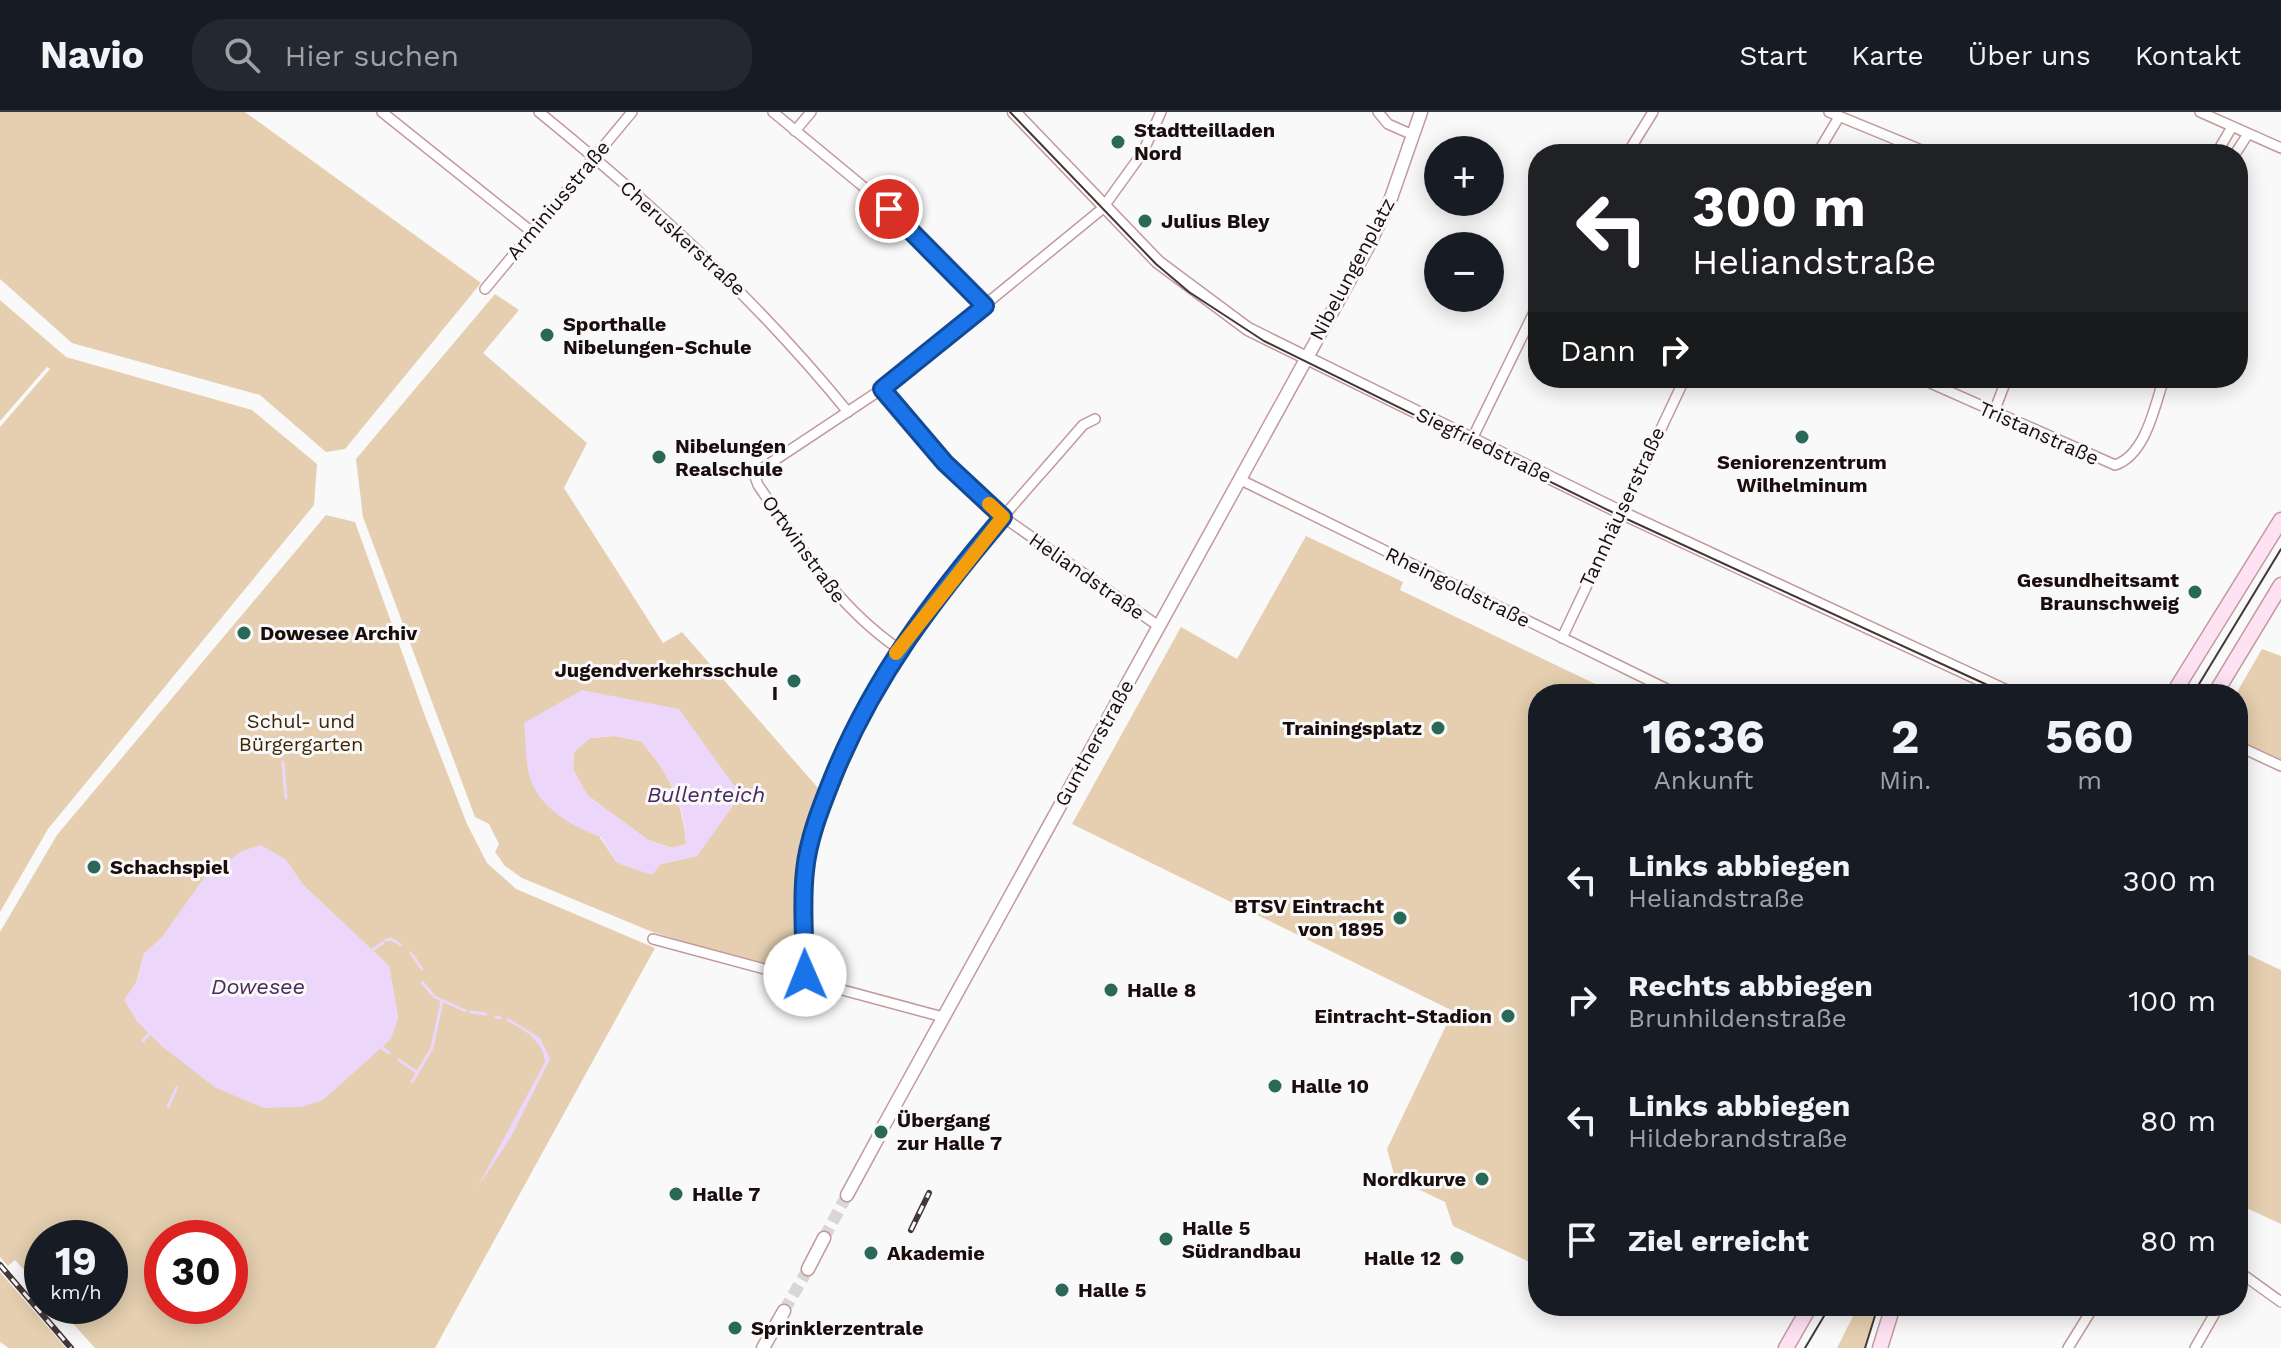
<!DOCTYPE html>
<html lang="de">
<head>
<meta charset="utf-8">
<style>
	:root { --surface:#171b24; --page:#242831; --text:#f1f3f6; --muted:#9ea1a6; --line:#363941 }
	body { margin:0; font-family:"Work Sans",sans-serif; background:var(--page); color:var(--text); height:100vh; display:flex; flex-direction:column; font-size:30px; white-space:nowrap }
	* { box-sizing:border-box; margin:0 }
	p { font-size:26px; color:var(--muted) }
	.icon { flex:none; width:44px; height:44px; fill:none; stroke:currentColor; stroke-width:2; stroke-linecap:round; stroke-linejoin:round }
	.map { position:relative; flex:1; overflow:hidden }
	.details { position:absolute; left:1528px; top:572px; width:720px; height:632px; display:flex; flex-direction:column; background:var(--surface); border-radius:32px; box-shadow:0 4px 20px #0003 }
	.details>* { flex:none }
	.hud { position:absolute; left:1528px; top:32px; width:720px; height:244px; border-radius:32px; box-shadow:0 4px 20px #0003; background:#202124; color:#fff; overflow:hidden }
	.fabs { position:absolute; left:1424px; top:24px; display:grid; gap:16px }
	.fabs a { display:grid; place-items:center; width:80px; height:80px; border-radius:50%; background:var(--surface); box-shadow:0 4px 20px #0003; font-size:40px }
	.speed { position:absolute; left:24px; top:1108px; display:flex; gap:16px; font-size:40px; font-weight:700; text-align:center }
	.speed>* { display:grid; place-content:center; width:104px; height:104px; border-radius:50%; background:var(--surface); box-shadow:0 4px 20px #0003; line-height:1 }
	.speed small { font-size:20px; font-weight:400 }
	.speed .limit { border:12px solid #d22; background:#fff; color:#111 }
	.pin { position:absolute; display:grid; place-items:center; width:68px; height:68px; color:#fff; margin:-34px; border:4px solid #fff; border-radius:50%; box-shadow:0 2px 8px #0007 }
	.me { position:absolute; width:88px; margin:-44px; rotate:359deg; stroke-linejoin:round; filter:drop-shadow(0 0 6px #0008) }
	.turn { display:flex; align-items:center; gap:28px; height:168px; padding:0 32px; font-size:36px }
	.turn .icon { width:104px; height:104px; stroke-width:2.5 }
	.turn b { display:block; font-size:56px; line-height:68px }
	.then { display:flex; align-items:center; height:76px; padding:0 32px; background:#0003; gap:16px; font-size:30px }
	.eta { display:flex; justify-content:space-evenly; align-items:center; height:136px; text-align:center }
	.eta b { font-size:48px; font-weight:700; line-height:56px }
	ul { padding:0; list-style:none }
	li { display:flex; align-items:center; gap:24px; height:120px; padding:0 32px }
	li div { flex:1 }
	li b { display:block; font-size:30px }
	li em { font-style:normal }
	header { display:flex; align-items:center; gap:48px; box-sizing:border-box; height:112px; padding:0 40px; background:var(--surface); border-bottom:2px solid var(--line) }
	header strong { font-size:38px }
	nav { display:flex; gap:44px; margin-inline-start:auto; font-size:28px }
	.search { width:560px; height:72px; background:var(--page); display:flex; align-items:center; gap:20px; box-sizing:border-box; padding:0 28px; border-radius:32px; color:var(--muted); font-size:30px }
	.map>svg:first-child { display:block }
	.green { fill:#e5cfb0; fill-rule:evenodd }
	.water { fill:#ecd7fb; fill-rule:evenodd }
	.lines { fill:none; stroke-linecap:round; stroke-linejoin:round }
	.stream { stroke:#ecd7fb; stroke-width:3 }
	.tertiary-tunnel { stroke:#d8d6d6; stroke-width:12; stroke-dasharray:12 6; stroke-linecap:butt }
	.minor-casing { stroke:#c2999c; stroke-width:12 }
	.tertiary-casing { stroke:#c2999c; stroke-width:15 }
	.secondary-casing { stroke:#c2999c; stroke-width:17 }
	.minor { stroke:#fff; stroke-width:9 }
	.tertiary { stroke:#fff; stroke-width:12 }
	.secondary { stroke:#fee2f4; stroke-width:14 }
	.tram { stroke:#433738; stroke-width:2 }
	.rail-casing { stroke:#433738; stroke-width:6 }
	.rail { stroke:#f9f9f9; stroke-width:3; stroke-dasharray:9; stroke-linecap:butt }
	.route-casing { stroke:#114b97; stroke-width:20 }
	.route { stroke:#1a73e8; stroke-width:14 }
	.slow { stroke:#f59e0b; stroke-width:14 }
	.poi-dot { fill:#2a6957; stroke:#f9f9f9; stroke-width:3 }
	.labels { text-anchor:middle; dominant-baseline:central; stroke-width:6; stroke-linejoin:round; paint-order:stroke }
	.poi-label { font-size:20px; font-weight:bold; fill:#1b0d0e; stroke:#f9f9f9; text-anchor:start }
	.street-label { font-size:20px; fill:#1b0d0e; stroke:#f9f9f9 }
	.park-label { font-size:20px; fill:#3c2703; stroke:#f9f9f9 }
	.water-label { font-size:22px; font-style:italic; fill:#4a295f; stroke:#f9f9f9 }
</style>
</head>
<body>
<header>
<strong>Navio</strong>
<div class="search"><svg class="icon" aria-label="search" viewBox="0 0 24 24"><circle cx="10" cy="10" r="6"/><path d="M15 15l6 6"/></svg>Hier suchen</div>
<nav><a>Start</a><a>Karte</a><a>Über uns</a><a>Kontakt</a></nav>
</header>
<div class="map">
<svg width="2281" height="1236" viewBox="0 0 2281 1236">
	<rect width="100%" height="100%" fill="#f9f9f9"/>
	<g class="green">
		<path d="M0,0H245L481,171L345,337L326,340L260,283L72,231L0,167Z"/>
		<path d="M495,182L519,198L483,241L587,331L564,376L663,531L682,520L818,676L796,750L797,865L650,819L522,766L505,754L495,740L499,732L489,712L475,705L363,405L356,347ZM679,597L697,744L661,752L617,751L524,611Z"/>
		<path d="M0,188L66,245L252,298L317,352L314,393L48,717L0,800V315L50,257L47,255L0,309Z"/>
		<path d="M326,403L355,410L425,604L467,712L487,751L516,777L655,836L435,1236H95L57,1194H110V1126H42V1178L15,1148L8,1154L0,1145V820L57,723ZM285,747L303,773L389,854L398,906L336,972L334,978L164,936L137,909L130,893L144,842L162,825ZM162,1126H230V1194H162Z"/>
		<path d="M1306,424L1403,470L1400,478L1616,582H1538V1154L1453,1114L1445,1090L1395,1066L1387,1037L1453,899L1072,712L1181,515L1237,547Z"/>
		<path d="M2262,537L2281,544V649L2238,629L2236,582Z"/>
		<path d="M614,624L641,629C669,662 683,689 686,732L672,736L648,728L587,683L573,657L574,640L590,626Z"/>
		<path d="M2238,838L2281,858V1112L2238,1092Z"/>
		<path d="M0,1160L66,1236H9L0,1230Z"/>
		<path d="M1858,1194H1877L1864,1236H1837Z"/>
	</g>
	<g class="water">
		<path d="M582,578L679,597L741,683L697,744L661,752L652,763L617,751L601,725C573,716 536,694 529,662C525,646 526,628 524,611ZM614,624L641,629C668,662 685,689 686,732L672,736L648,728L587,683L573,657L574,640L590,626Z"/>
		<path d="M261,733L285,747L303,773L389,854L398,906L391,927L323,988L301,995L264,996L216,976L164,936L137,909L124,888L137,869L144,842L162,825L204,766L242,739Z"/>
		<path d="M507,905L540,926L550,947L511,1025L476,1078L545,950C544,930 525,918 507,909Z"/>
	</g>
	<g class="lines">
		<g class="stream">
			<path d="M283,650L286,686"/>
			<path d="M386,828L391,827L401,833"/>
			<path d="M372,838L383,831"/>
			<path d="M411,841L422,857"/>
			<path d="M422,870L433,883"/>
			<path d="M435,885L466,899"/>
			<path d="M471,900L486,902"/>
			<path d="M496,905L500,906"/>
			<path d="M143,929L153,917"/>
			<path d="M382,936L389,941"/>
			<path d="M399,948L418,961"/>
			<path d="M412,970L432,936L442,889"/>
			<path d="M168,995L177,975"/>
		</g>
		<g class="tertiary-tunnel">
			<path d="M824,1126L847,1083"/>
			<path d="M784,1199L808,1157"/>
		</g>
		<g class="minor-casing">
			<g id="minor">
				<path d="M382,0L532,120"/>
				<path d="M539,0C652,92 756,187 848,300"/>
				<path d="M773,0L877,86L985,194"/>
				<path d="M1378,0L1388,12L1413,23"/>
				<path d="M1829,0L1931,42"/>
				<path d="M2200,0L2281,36"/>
				<path d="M795,19L811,0"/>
				<path d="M1627,42L1653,0"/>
				<path d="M1817,42L1839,5"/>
				<path d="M2216,42L2232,15"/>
				<path d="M2235,42L2248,22"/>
				<path d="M485,177L632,0"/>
				<path d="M1919,266L2115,353C2146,343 2155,293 2164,266"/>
				<path d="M882,277L911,314L1003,405L1157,513"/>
				<path d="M1994,300L2007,266"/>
				<path d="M1472,327L1538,192"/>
				<path d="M1239,367L1677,582"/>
				<path d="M1562,526L1685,266"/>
				<path d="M899,537C837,495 800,434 758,373L754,362L882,277L1102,97L1143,40L1161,0"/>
				<path d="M2238,634L2281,654"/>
				<path d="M653,827L943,905"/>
				<path d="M809,871L805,863C805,823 800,781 808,742C840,573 975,439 1083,313L1095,307"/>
				<path d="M2238,1159L2281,1190"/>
				<path d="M2068,1236L2094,1194"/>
				<path d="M2195,1236L2219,1194"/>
			</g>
		</g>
		<g class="tertiary-casing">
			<g id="tertiary">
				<path d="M1014,0L1158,150L1248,217L1620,400L2012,582"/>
				<path d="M883,1015L1369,133L1391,86L1421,0"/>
				<path d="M847,1083L879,1024"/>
				<path d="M808,1157L824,1126"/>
				<path d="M763,1236L784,1199"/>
			</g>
		</g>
		<g class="secondary-casing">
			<g id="secondary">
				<path d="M2173,582L2281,408"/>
				<path d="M2215,582L2281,473"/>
				<path d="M1786,1236L1810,1194"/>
				<path d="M1880,1236L1893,1194"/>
			</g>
		</g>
		<use href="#minor" class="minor"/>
		<use href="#tertiary" class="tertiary"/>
		<use href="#secondary" class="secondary"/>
		<g class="tram">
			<path d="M1010,0L1156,152L1189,180L1264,229L1618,403L2007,582"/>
			<path d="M2193,582L2281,437"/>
			<path d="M1805,1236L1830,1194"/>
			<path d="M1865,1236L1878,1194"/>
		</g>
		<g class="rail-casing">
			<g id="rail">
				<path d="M911,1118L929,1081"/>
				<path d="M0,1153L71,1236"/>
			</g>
		</g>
		<use href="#rail" class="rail"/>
	</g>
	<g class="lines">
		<g class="route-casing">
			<path id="route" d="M805,863C805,829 801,793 805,759C808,727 821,695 833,665C873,566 934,486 1003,405L945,351L882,277L985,194L889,97"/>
		</g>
		<use href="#route" class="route"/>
		<path class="slow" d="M896,541L1003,405L989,392"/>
	</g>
	<g class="poi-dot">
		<circle cx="1118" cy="30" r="8"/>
		<circle cx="1145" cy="109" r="8"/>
		<circle cx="547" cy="223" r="8"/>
		<circle cx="1802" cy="325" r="8"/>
		<circle cx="659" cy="345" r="8"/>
		<circle cx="2195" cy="480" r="8"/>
		<circle cx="244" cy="521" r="8"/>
		<circle cx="794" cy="569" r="8"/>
		<circle cx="1438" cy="616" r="8"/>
		<circle cx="94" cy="755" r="8"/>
		<circle cx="1400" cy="806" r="8"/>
		<circle cx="1111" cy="878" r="8"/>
		<circle cx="1508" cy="904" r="8"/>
		<circle cx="1275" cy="974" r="8"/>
		<circle cx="881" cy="1020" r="8"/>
		<circle cx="1482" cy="1067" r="8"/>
		<circle cx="676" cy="1082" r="8"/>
		<circle cx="1166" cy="1127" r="8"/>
		<circle cx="871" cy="1141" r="8"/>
		<circle cx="1457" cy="1146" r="8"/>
		<circle cx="1062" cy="1178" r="8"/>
		<circle cx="735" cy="1216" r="8"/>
	</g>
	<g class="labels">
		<g class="poi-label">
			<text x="1134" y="18">Stadtteilladen<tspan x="1134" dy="23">Nord</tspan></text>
			<text x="1161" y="109">Julius Bley</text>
			<text x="563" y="212">Sporthalle<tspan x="563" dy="23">Nibelungen-Schule</tspan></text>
			<text x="675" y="334">Nibelungen<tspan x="675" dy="23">Realschule</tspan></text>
			<text x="1802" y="350" text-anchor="middle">Seniorenzentrum<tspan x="1802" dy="23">Wilhelminum</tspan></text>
			<text x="2179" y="468" text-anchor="end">Gesundheitsamt<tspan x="2179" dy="23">Braunschweig</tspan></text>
			<text x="260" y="521">Dowesee Archiv</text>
			<text x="778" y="558" text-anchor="end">Jugendverkehrsschule<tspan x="778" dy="23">I</tspan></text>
			<text x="1422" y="616" text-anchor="end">Trainingsplatz</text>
			<text x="110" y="755">Schachspiel</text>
			<text x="1384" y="794" text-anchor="end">BTSV Eintracht<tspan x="1384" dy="23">von 1895</tspan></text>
			<text x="1127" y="878">Halle 8</text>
			<text x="1492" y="904" text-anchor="end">Eintracht-Stadion</text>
			<text x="1291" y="974">Halle 10</text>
			<text x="897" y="1008">Übergang<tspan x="897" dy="23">zur Halle 7</tspan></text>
			<text x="1466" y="1067" text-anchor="end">Nordkurve</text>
			<text x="692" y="1082">Halle 7</text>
			<text x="1182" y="1116">Halle 5<tspan x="1182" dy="23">Südrandbau</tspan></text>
			<text x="887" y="1141">Akademie</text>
			<text x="1441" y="1146" text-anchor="end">Halle 12</text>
			<text x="1078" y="1178">Halle 5</text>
			<text x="751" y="1216">Sprinklerzentrale</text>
		</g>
		<g class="street-label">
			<text transform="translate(558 88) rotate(-50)">Arminiusstraße</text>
			<text transform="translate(683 126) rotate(42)">Cheruskerstraße</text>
			<text transform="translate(1352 157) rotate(-62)">Nibelungenplatz</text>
			<text transform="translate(2039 321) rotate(24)">Tristanstraße</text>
			<text transform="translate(1484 333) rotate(26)">Siegfriedstraße</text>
			<text transform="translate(1622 395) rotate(-65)">Tannhäuserstraße</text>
			<text transform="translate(804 437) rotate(54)">Ortwinstraße</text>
			<text transform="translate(1087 464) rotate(35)">Heliandstraße</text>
			<text transform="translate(1458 475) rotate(26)">Rheingoldstraße</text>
			<text transform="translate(1094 631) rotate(-61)">Guntherstraße</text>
		</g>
		<g class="park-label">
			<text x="301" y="609">Schul- und<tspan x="301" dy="23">Bürgergarten</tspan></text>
		</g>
		<g class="water-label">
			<text x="706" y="682">Bullenteich</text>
			<text x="258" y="874">Dowesee</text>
		</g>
	</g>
</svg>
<div class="fabs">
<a>+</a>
<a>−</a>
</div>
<div class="speed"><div>19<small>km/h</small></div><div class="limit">30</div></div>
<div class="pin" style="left:889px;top:97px;background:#d93025"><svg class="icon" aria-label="arrive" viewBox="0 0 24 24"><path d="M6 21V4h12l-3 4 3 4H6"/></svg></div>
<svg class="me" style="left:805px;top:863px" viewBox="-20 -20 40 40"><circle r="19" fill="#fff"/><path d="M0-13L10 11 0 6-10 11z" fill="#1a73e8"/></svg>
<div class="hud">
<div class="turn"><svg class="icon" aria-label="left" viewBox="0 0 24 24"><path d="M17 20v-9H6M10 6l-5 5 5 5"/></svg><div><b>300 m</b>Heliandstraße</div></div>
<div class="then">Dann<svg class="icon" aria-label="right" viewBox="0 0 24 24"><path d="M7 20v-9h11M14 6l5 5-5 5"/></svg></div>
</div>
<section class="details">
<div class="eta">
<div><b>16:36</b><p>Ankunft</p></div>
<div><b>2</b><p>Min.</p></div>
<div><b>560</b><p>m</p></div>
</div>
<ul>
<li><svg class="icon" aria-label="left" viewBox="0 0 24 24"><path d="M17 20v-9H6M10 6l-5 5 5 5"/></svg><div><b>Links abbiegen</b><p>Heliandstraße</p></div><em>300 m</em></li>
<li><svg class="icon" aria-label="right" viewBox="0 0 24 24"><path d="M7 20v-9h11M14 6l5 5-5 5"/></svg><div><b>Rechts abbiegen</b><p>Brunhildenstraße</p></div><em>100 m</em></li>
<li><svg class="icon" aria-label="left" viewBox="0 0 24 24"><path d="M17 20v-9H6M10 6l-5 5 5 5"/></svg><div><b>Links abbiegen</b><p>Hildebrandstraße</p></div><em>80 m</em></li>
<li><svg class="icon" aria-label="arrive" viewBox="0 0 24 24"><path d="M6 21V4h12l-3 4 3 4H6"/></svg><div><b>Ziel erreicht</b></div><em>80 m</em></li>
</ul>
</section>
</div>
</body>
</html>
